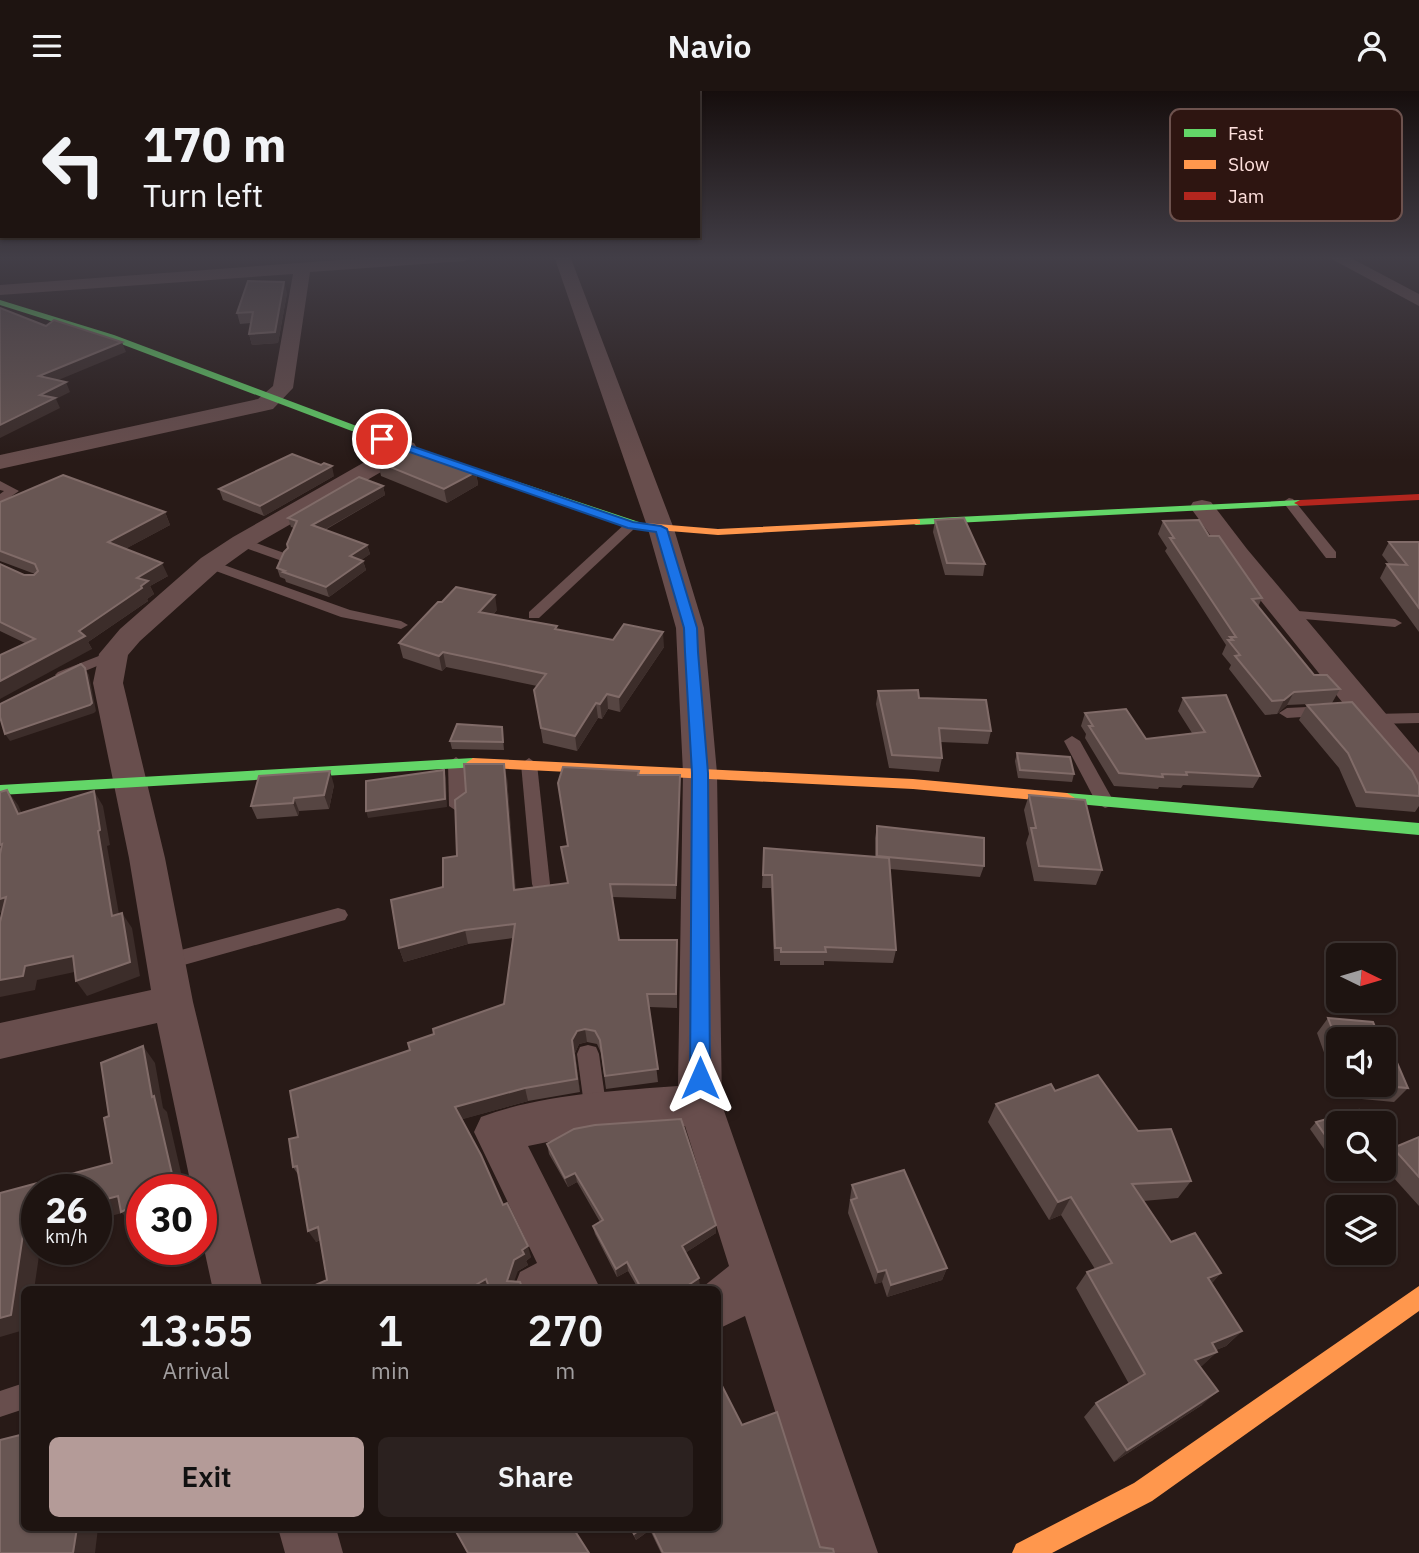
<!DOCTYPE html>
<html lang="en">
<head>
<meta charset="utf-8">
<style>
	:root { --surface:#1e1411; --page:#2b211f; --text:#f1f3f6; --muted:#a19e9f; --line:#3c3331; --accent:#b49b98 }
	body { margin:0; font-family:"IBM Plex Sans",sans-serif; background:var(--page); color:var(--text); height:100vh; display:flex; flex-direction:column; font-size:26px; white-space:nowrap }
	* { box-sizing:border-box; margin:0 }
	p { font-size:23px; color:var(--muted) }
	.icon { flex:none; width:38px; height:38px; fill:none; stroke:currentColor; stroke-width:2; stroke-linecap:round; stroke-linejoin:round }
	.map { position:relative; flex:1; overflow:hidden }
	.sheet { position:absolute; left:21px; top:1195px; width:700px; height:245px; display:flex; flex-direction:column; background:var(--surface); border-radius:10px; box-shadow:0 2px 5px #0004,0 0 0 2px var(--line) }
	.sheet>* { flex:none }
	.hud { position:absolute; left:0px; top:0px; width:700px; height:147px; box-shadow:0 2px 5px #0004,0 0 0 2px var(--line); background:#1e1411; color:var(--text); overflow:hidden }
	.needle { width:46px; rotate:95deg }
	.fabs { position:absolute; left:1326px; top:852px; display:grid; gap:14px }
	.fabs a { display:grid; place-items:center; width:70px; height:70px; border-radius:10px; background:var(--surface); box-shadow:0 2px 5px #0004,0 0 0 2px var(--line); font-size:35px }
	.speed { position:absolute; left:21px; top:1083px; display:flex; gap:14px; font-size:35px; font-weight:700; text-align:center }
	.speed>* { display:grid; place-content:center; width:91px; height:91px; border-radius:50%; background:var(--surface); box-shadow:0 2px 5px #0004,0 0 0 2px var(--line); line-height:1 }
	.speed small { font-size:18px; font-weight:400 }
	.speed .limit { border:10px solid #d22; background:#fff; color:#111 }
	.pin { position:absolute; display:grid; place-items:center; width:60px; height:60px; color:#fff; margin:-30px; border:4px solid #fff; border-radius:50%; box-shadow:0 2px 7px #0007 }
	.me { position:absolute; width:77px; margin:-38px; rotate:0deg; stroke-linejoin:round; filter:drop-shadow(0 0 5px #0008) }
	.turn { display:flex; align-items:center; gap:24px; height:147px; padding:0 28px; font-size:32px }
	.turn .icon { width:91px; height:91px; stroke-width:2.5 }
	.turn b { display:block; font-size:49px; line-height:60px }
	.eta { display:flex; justify-content:space-evenly; align-items:center; height:119px; text-align:center }
	.eta b { font-size:42px; font-weight:600; line-height:49px }
	.primary-button { display:flex; gap:14px; margin-top:auto; padding:14px 28px }
	.primary-button a { flex:1; height:80px; border-radius:10px; background:var(--accent); color:#111; font-size:28px; font-weight:600; line-height:80px; text-align:center }
	.primary-button a+a { background:var(--page); color:var(--text) }
	header { display:flex; justify-content:space-between; align-items:center; height:91px; padding:0 28px; background:var(--surface); font-size:32px; font-weight:600 }
	.map>svg:first-child { display:block }
	.lines { fill:none; stroke-linecap:round; stroke-linejoin:round }
	.lane { fill:#684e4d; fill-rule:evenodd }
	.street { fill:#684e4d; fill-rule:evenodd }
	.fast { fill:#63d668; fill-rule:evenodd }
	.slow { fill:#ff974d; fill-rule:evenodd }
	.jam { fill:#b3261e; fill-rule:evenodd }
	.wall { fill:#564542 }
	.shaded-wall { fill:#3c2d2a }
	.building { fill:#685653; stroke:#806b68; stroke-width:2 }
	.route { fill:#1a73e8; stroke:#114b97; stroke-width:2 }
	.key { fill:#2e1511; stroke:#6d524e; stroke-width:2 }
	.key-label { font-size:19px; fill:#ffe1de }
</style>
</head>
<body>
<header><svg class="icon" aria-label="menu" viewBox="0 0 24 24"><path d="M4 6h16M4 12h16M4 18h16"/></svg>Navio<svg class="icon" aria-label="person" viewBox="0 0 24 24"><circle cx="12" cy="8" r="4"/><path d="M4 21q1-7 8-7t8 7"/></svg></header>
<div class="map">
<svg width="1419" height="1462" viewBox="0 0 1419 1462">
	<rect width="100%" height="100%" fill="#281a17"/>
	<g class="lines">
		<g class="lane">
			<path d="M0,390L19,400L0,413V403L4,400L0,399Z"/>
			<path d="M1289,407L1293,408L1336,461V467H1326L1283,411Z"/>
			<path d="M631,430L635,431V437L539,527H529V521L627,431Z"/>
			<path d="M242,447L287,463L289,466L282,470L237,454V448Z"/>
			<path d="M210,469L350,519L401,530L408,534L401,538L341,526L205,476V470Z"/>
			<path d="M1286,519L1395,528L1402,532L1395,536L1281,526L1279,523Z"/>
			<path d="M114,559L119,560L121,563L119,566L68,587L63,589L55,584L58,581Z"/>
			<path d="M1327,615L1333,616L1335,620L1333,624L1287,627L1279,622L1287,617Z"/>
			<path d="M1419,622V632L1373,633L1365,628L1373,623Z"/>
			<path d="M1072,645L1080,650L1114,711L1111,715L1105,717L1096,711L1064,650Z"/>
			<path d="M456,666L464,672L467,715L458,721L449,715L448,672Z"/>
			<path d="M529,667L537,673L550,793L548,798H534L532,793L521,673Z"/>
			<path d="M338,817L345,819L348,824L345,829L166,879L159,877L156,871L159,865L166,863Z"/>
			<path d="M588,954L596,956L599,963L607,1021L604,1028L596,1031L588,1028L585,1021L577,963L580,956Z"/>
			<path d="M24,1292V1318L0,1326V1300Z"/>
		</g>
		<g class="street">
			<path d="M394,165H473L465,170L310,181L293,297L273,318L0,378V364L258,308L273,295L293,183L0,204V194Z"/>
			<path d="M554,165H570L674,438L704,537L717,682L722,1014L878,1462H820L745,1225L718,1238V1199H699L729,1175L685,1035L596,1041L528,1055L601,1199H513L520,1181L537,1172L474,1041L481,1026C543,1003 613,1000 678,995L683,682L676,537L648,438Z"/>
			<path d="M1326,165H1347L1419,203V215Z"/>
			<path d="M406,350L414,352L417,357L414,362L251,456L219,479L140,550L128,564L123,592L165,767L193,911L263,1199H213L201,1144V1099H192L157,932L0,968V932L151,899L129,767L93,592L99,563L120,538L201,467L233,446L398,352Z"/>
			<path d="M1202,409L1211,411L1247,458L1419,662V696L1407,692L1229,470L1190,416L1193,411Z"/>
			<path d="M278,1437H336L343,1462H285Z"/>
		</g>
		<g class="fast">
			<path d="M0,209L114,244L410,355L651,435L645,438L627,436L402,359L108,248L0,214Z"/>
			<path d="M1300,409L1306,412L1304,414L916,434L910,431L916,428Z"/>
			<path d="M473,667L480,672L478,676L0,704V694Z"/>
			<path d="M1067,702L1419,732V744L1067,712L1059,707Z"/>
		</g>
		<g class="slow">
			<path d="M916,428L920,429V433L718,444L645,438L639,435L645,432L718,438Z"/>
			<path d="M473,667L913,688L1067,702L1075,707L1067,712L913,698L468,676L466,672Z"/>
			<path d="M1419,1195V1220L1152,1410L1052,1462H1012L1016,1453L1134,1392Z"/>
		</g>
		<path class="jam" d="M1419,403V409L1300,415L1294,412L1300,409Z"/>
	</g>
	<g class="wall">
		<path d="M287,202L278,252L252,254L249,243L251,232L240,233L237,222Z"/>
		<path d="M378,371L476,381L478,394L447,412L381,385Z"/>
		<path d="M334,385L264,425L223,409L219,398Z"/>
		<path d="M383,395L385,404L325,439L367,454L370,463L361,469L363,470L366,479L329,506L286,491L285,488L280,486L277,477L288,457L294,437L291,436L288,427Z"/>
		<path d="M0,411L165,421L170,434L125,458L168,485L150,495L154,503L147,508L148,510L88,551L92,558L25,552L0,540V473L24,484L35,483L0,470Z"/>
		<path d="M935,429L985,473L983,485L945,484L933,441Z"/>
		<path d="M1163,430L1209,445L1262,507L1258,516L1314,584L1340,598L1332,612L1287,614L1277,623L1265,624L1229,578L1231,574L1222,563L1226,554L1165,460L1167,457L1158,443Z"/>
		<path d="M1389,451H1419V541L1380,487L1387,473H1389L1382,464Z"/>
		<path d="M497,519L493,524L557,539L613,549L664,556L620,621L608,618L602,628L598,627L577,660L543,652L534,599L537,595L446,576L442,580L403,567L399,552Z"/>
		<path d="M878,600L919,607L991,640L988,653L940,651L942,667L939,681L889,677L876,613Z"/>
		<path d="M1183,607L1260,685L1253,697L1183,694L1181,697L1159,696L1158,698L1114,695L1085,647L1086,643L1081,635L1085,622L1146,648L1192,642L1178,620Z"/>
		<path d="M1307,614L1419,694V715L1415,721L1356,716L1339,677L1299,629Z"/>
		<path d="M502,636L504,659L452,658L450,650Z"/>
		<path d="M1017,662L1074,683L1072,691L1018,687L1015,670Z"/>
		<path d="M639,684L680,697L676,808L612,806L619,849L677,863V917L649,916L658,991L606,998L601,962L597,953L587,951L579,953L575,962L580,1001L528,1010L462,1028L503,1114L531,1166L526,1170L528,1174L518,1180L327,1189L320,1149L316,1151L299,1085L293,1076L298,1046L410,959L434,943L504,913L513,847L468,853L404,871L399,857L443,796L457,765L507,687L515,798L567,792L568,755Z"/>
		<path d="M334,694L329,718L299,720L298,725L257,728L251,715Z"/>
		<path d="M1029,704L1102,779L1096,794L1034,790L1026,752L1029,743L1024,719Z"/>
		<path d="M877,735L984,775L980,786L890,778L896,859L893,872L824,870V874H780V870H774L771,797H762L764,757L875,766V747Z"/>
		<path d="M1328,927L1339,948V994H1384L1387,966L1408,997L1394,1011L1340,1006L1317,942Z"/>
		<path d="M1055,1000L1138,1040L1191,1090L1178,1107L1143,1110L1171,1151L1221,1182L1211,1193L1242,1240L1226,1255L1216,1259L1217,1261L1200,1276L1202,1314L1114,1371L1084,1326L1096,1312L1129,1293L1076,1197L1087,1181L1095,1178L1061,1124L1049,1129L988,1031L996,1013Z"/>
		<path d="M1316,1031L1339,1032V1066L1331,1068L1310,1038Z"/>
		<path d="M1419,1046V1115L1384,1076V1066L1393,1057Z"/>
		<path d="M547,1053L716,1142L685,1162L700,1195L694,1199H639L628,1180L617,1186L595,1143L593,1135L600,1131L577,1091L568,1096L549,1063Z"/>
		<path d="M852,1094L947,1177L942,1189L887,1206L882,1191L875,1193L848,1122Z"/>
		<path d="M742,1334L820,1456L834,1462H661L650,1439L636,1449L630,1437H718Z"/>
	</g>
	<g class="shaded-wall">
		<path d="M284,191L287,202L278,252L252,254L249,243Z"/>
		<path d="M122,251L126,261L44,295L39,285Z"/>
		<path d="M66,291L70,301L56,308L60,317L0,347V334L40,304Z"/>
		<path d="M332,375L334,385L264,425L260,415Z"/>
		<path d="M476,381L478,394L447,412L444,398Z"/>
		<path d="M383,395L385,404L315,444L312,434Z"/>
		<path d="M165,421L170,434L114,464L108,451Z"/>
		<path d="M367,454L370,463L353,475L350,465Z"/>
		<path d="M363,470L366,479L329,506L326,496Z"/>
		<path d="M162,472L168,485L150,495L154,503L147,508L148,510L88,551L92,558L0,608V590L79,540L137,487Z"/>
		<path d="M495,504L497,519L482,536L479,521Z"/>
		<path d="M663,541L664,556L620,621L619,606Z"/>
		<path d="M443,561L446,576L442,580L439,565Z"/>
		<path d="M85,577L89,584L96,620L94,622L10,650L5,643Z"/>
		<path d="M1294,601L1287,614L1277,623L1284,609Z"/>
		<path d="M607,603L608,618L602,628L600,613Z"/>
		<path d="M596,612L598,627L577,660L575,645Z"/>
		<path d="M504,673L507,687L517,812L514,799Z"/>
		<path d="M444,679L446,687L447,716L368,727L366,720Z"/>
		<path d="M330,680L334,694L329,718L324,704Z"/>
		<path d="M680,684V697L676,808V794Z"/>
		<path d="M7,699L18,714L29,738L18,723Z"/>
		<path d="M94,700L103,715L110,754L107,755L122,840L112,825L98,740Z"/>
		<path d="M294,707L299,720L298,725L293,712Z"/>
		<path d="M6,806L3,825L0,821V808Z"/>
		<path d="M122,822L132,837L140,885L87,905L76,890Z"/>
		<path d="M465,839L468,853L404,871L399,857Z"/>
		<path d="M73,865L84,879L37,889L35,899L0,906V889L25,875Z"/>
		<path d="M585,938L587,951L579,953L575,962L580,1001L572,949L577,940Z"/>
		<path d="M143,955L155,972L163,1017L167,1021L185,1099H168Z"/>
		<path d="M525,997L528,1010L460,1029L455,1016Z"/>
		<path d="M1337,1061H1339V1066L1331,1068Z"/>
		<path d="M575,1082L577,1091L568,1096L565,1087Z"/>
		<path d="M118,1105L142,1111V1132L135,1136L122,1122L96,1129V1111Z"/>
		<path d="M1071,1106L1061,1124L1049,1129L1058,1111Z"/>
		<path d="M37,1127V1158H40L34,1199H24V1239L0,1246V1227L25,1130Z"/>
		<path d="M716,1134V1142L682,1164V1155Z"/>
		<path d="M318,1136L325,1147L316,1151L308,1140Z"/>
		<path d="M528,1155L531,1166L526,1170L528,1174L518,1180L511,1199L507,1190L514,1169L522,1159Z"/>
		<path d="M627,1171L628,1180L617,1186L616,1178Z"/>
		<path d="M947,1177L942,1189L887,1206L891,1194Z"/>
		<path d="M886,1179L882,1191L875,1193L878,1181Z"/>
		<path d="M1221,1182L1206,1198L1208,1187Z"/>
		<path d="M699,1187L700,1195L694,1199H681Z"/>
		<path d="M486,1188L490,1199H467Z"/>
		<path d="M1242,1240L1226,1255L1196,1267L1212,1252Z"/>
		<path d="M1217,1261L1202,1275L1180,1284L1195,1269Z"/>
		<path d="M1218,1300L1202,1314L1114,1371L1127,1359Z"/>
		<path d="M77,1437H98L95,1462H73Z"/>
		<path d="M642,1437H650V1439L636,1449L634,1443Z"/>
	</g>
	<g class="building">
		<path d="M248,190L284,191L275,241L249,243L253,221L237,222Z"/>
		<path d="M0,217L46,235L54,229L122,251L39,285L66,291L40,304L55,307L0,334Z"/>
		<path d="M407,356L476,381L444,398L378,371Z"/>
		<path d="M292,363L321,374L324,372L332,375L260,415L219,398Z"/>
		<path d="M63,384L165,421L108,451L162,472L137,487L148,490L141,495L142,497L79,540L85,545L0,590V564L35,548L0,531V473L24,484H34L38,480L35,473L0,460V411Z"/>
		<path d="M359,386L383,395L312,434L367,454L350,465L363,470L326,496L283,481L285,480L277,477L284,461L288,457L287,453L297,430L288,427Z"/>
		<path d="M964,427L985,473L947,472L935,429Z"/>
		<path d="M1199,429L1209,445H1219L1262,507L1252,508L1314,584H1327L1340,598L1294,601L1284,609L1272,610L1235,565L1240,564L1228,549H1233L1230,546H1236L1170,447H1174L1163,430Z"/>
		<path d="M1389,451H1419V517L1387,473L1407,474Z"/>
		<path d="M456,496L495,504L479,521L557,535L555,538L613,549L624,533L663,541L619,606L607,603L600,613L596,612L575,645L541,637L534,599L546,583L443,561L439,565L399,552L438,511H442Z"/>
		<path d="M81,573L85,577L92,612L90,614L5,643L0,626V613Z"/>
		<path d="M918,599L919,607L986,609L991,640L939,637L942,667L892,664L878,600Z"/>
		<path d="M1226,604L1260,685L1186,681L1187,684L1162,683L1163,686L1119,682L1089,635H1093L1085,622L1126,618L1146,648L1205,641L1183,607Z"/>
		<path d="M1352,611L1412,680L1419,694V705L1366,701L1348,662L1307,614Z"/>
		<path d="M457,633L502,636L503,651L450,650Z"/>
		<path d="M1017,662L1070,666L1074,683L1020,679Z"/>
		<path d="M464,673H504L514,799L568,792L561,756L568,755L558,692L563,676L639,680L638,684H680L676,794L610,793L619,849H677L676,903H647L658,978L605,985L600,949L595,940L585,938L577,940L572,949L577,988L525,997L455,1016L481,1064L503,1114L507,1112L528,1155L522,1159L524,1163L514,1169L507,1190L520,1191L523,1199H490L486,1188L467,1199H311V1196L327,1189L318,1136L308,1140L297,1075L293,1076L289,1048L298,1046L290,1000L410,959L408,952L434,943L433,938L504,913L515,833L465,839L399,857L391,809L443,796V767L457,765L455,709L466,701Z"/>
		<path d="M444,679L445,708L366,720V690Z"/>
		<path d="M330,680L324,704L294,707L293,712L251,715L259,685Z"/>
		<path d="M7,699L18,723L94,700L100,739L98,740L112,825L122,822L130,871L76,890L73,865L25,875L23,885L0,889V831L6,806L0,808V763L2,753L0,754V701Z"/>
		<path d="M1029,704L1085,709L1102,779L1039,775L1031,737H1036Z"/>
		<path d="M877,735L984,747V775L877,765Z"/>
		<path d="M764,757L889,767L896,859L825,856L826,861H781V857H775L772,784H763Z"/>
		<path d="M1328,927L1373,931L1380,948H1339V956Z"/>
		<path d="M143,955L152,1006L154,1005L175,1096L168,1099H142V1111L121,1121L118,1105L96,1111V1099H37V1127L25,1130L11,1224L0,1227V1102L112,1072L104,1027L109,1025L101,972Z"/>
		<path d="M1384,959L1387,966L1395,967L1408,997L1373,994H1384Z"/>
		<path d="M1098,984L1138,1040L1171,1038L1191,1090L1132,1093L1171,1151L1195,1142L1221,1182L1208,1187L1242,1240L1212,1252L1217,1261L1195,1269L1218,1300L1127,1359L1096,1312L1145,1283L1087,1181L1112,1172L1071,1106L1058,1111L996,1013L1051,993L1055,1000Z"/>
		<path d="M1359,1019L1370,1032H1339V1061H1337L1316,1031Z"/>
		<path d="M681,1028L716,1134L682,1155L699,1187L681,1199H642L627,1171L616,1178L593,1135L603,1129L575,1082L565,1087L547,1053L574,1038L595,1034Z"/>
		<path d="M1419,1046V1086L1393,1057Z"/>
		<path d="M904,1079L947,1177L891,1194L886,1179L878,1181L851,1109L857,1107L852,1094Z"/>
		<path d="M718,1287L742,1334L777,1321L820,1456L833,1458L834,1462H663L651,1437H718Z"/>
		<path d="M24,1343V1437H77L73,1462H0V1349Z"/>
		<path d="M454,1437H573L589,1462H468Z"/>
		<path d="M631,1437H642L634,1443Z"/>
	</g>
	<linearGradient id="sky" x2="0" y2="1"><stop stop-color="#160e0d"/><stop offset="0.45" stop-color="#423e47"/><stop offset="1" stop-color="#423e47" stop-opacity="0"/></linearGradient>
	<rect width="1419" height="370" fill="url(#sky)"/>
	<path class="route" d="M382,345L633,431L661,435L667,438L697,537L698,561L708,682L710,987L707,993L700,995L693,993L690,987L692,682L685,561L684,537L656,441L628,437L378,350L377,348Z"/>
	<rect x="1170" y="18" width="232" height="112" rx="10" class="key"/>
	<rect x="1184" y="38" width="32" height="8" fill="#63d668"/>
	<rect x="1184" y="69" width="32" height="9" fill="#ff974d"/>
	<rect x="1184" y="101" width="32" height="8" fill="#b3261e"/>
	<g class="key-label">
		<text x="1228" y="49">Fast</text>
		<text x="1228" y="80">Slow</text>
		<text x="1228" y="112">Jam</text>
	</g>
</svg>
<div class="fabs">
<a><svg class="needle" viewBox="-14 -14 28 28"><path d="M0-13l5 13h-10z" fill="#e53935"/><path d="M0 13l5-13h-10z" fill="#a19e9f"/></svg></a>
<a><svg class="icon" aria-label="sound" viewBox="0 0 24 24"><path d="M4 9h4l5-4v14l-5-4H4zM17 9q2 3 0 6"/></svg></a>
<a><svg class="icon" aria-label="search" viewBox="0 0 24 24"><circle cx="10" cy="10" r="6"/><path d="M15 15l6 6"/></svg></a>
<a><svg class="icon" aria-label="layers" viewBox="0 0 24 24"><path d="M12 4l9 5-9 5-9-5zM3 14l9 5 9-5"/></svg></a>
</div>
<div class="speed"><div>26<small>km/h</small></div><div class="limit">30</div></div>
<div class="pin" style="left:382px;top:348px;background:#d93025"><svg class="icon" aria-label="arrive" viewBox="0 0 24 24"><path d="M6 21V4h12l-3 4 3 4H6"/></svg></div>
<svg class="me" style="left:700px;top:987px" viewBox="-20 -20 40 40"><path d="M0-17L14 15 0 8-14 15z" fill="#1a73e8" stroke="#fff" stroke-width="4"/></svg>
<div class="hud">
<div class="turn"><svg class="icon" aria-label="left" viewBox="0 0 24 24"><path d="M17 20v-9H6M10 6l-5 5 5 5"/></svg><div><b>170 m</b>Turn left</div></div>
</div>
<section class="sheet">
<div class="eta">
<div><b>13:55</b><p>Arrival</p></div>
<div><b>1</b><p>min</p></div>
<div><b>270</b><p>m</p></div>
</div>
<div class="primary-button"><a>Exit</a><a>Share</a></div>
</section>
</div>
</body>
</html>
